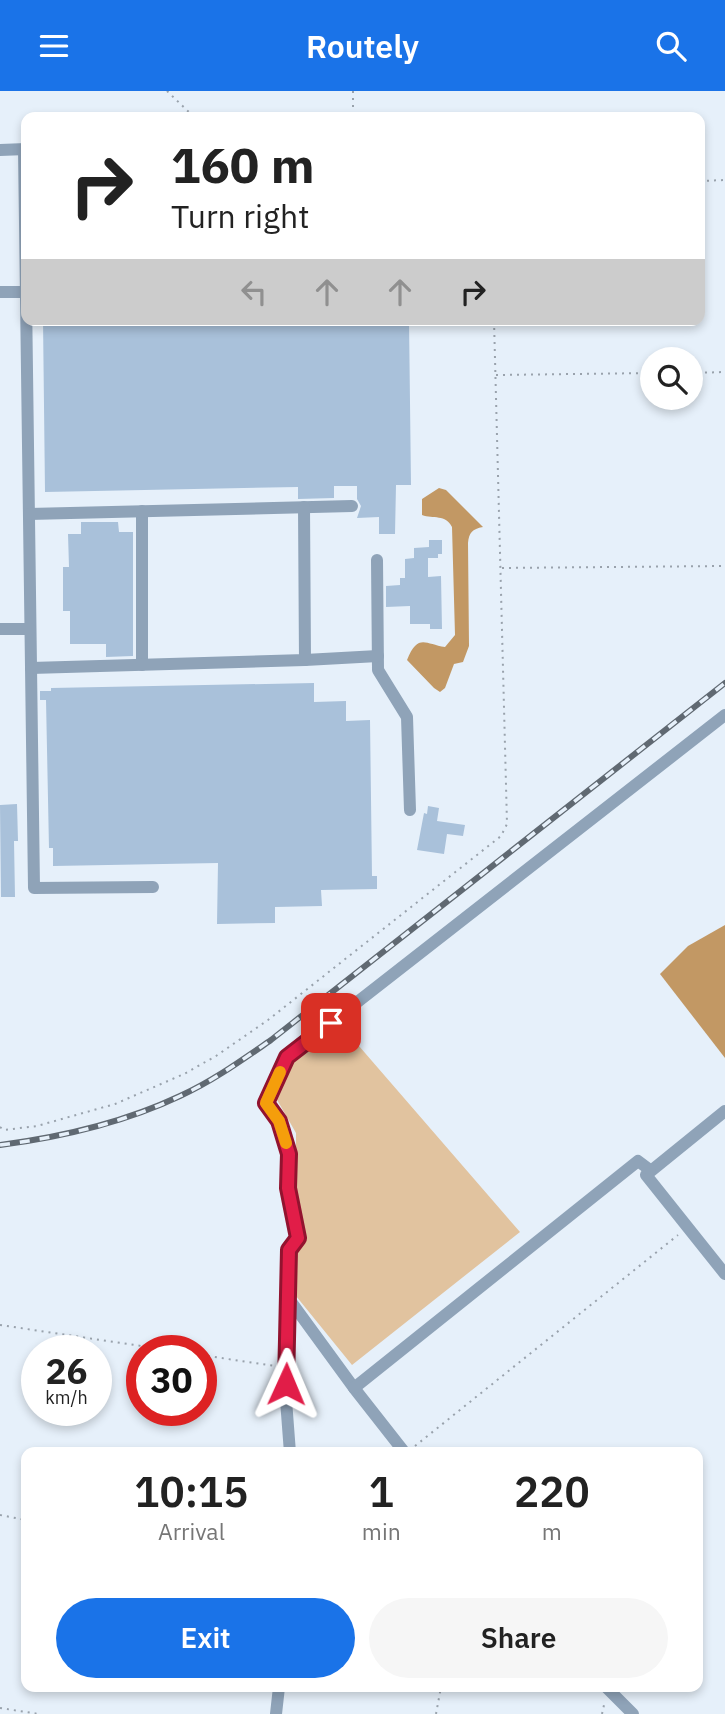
<!DOCTYPE html>
<html lang="en">
<head>
<meta charset="utf-8">
<style>
	:root { --surface:#fff; --page:#f6f6f6; --text:#222; --muted:#767676; --accent:#1a73e8 }
	body { margin:0; font-family:"IBM Plex Sans",sans-serif; background:var(--page); color:var(--text); height:100vh; display:flex; flex-direction:column; font-size:26px; white-space:nowrap }
	* { box-sizing:border-box; margin:0 }
	p { font-size:23px; color:var(--muted) }
	.icon { flex:none; width:38px; height:38px; fill:none; stroke:currentColor; stroke-width:2; stroke-linecap:round; stroke-linejoin:round }
	.map { position:relative; flex:1; overflow:hidden }
	.sheet { position:absolute; left:21px; top:1356px; width:682px; height:245px; display:flex; flex-direction:column; background:var(--surface); border-radius:14px; box-shadow:0 4px 10px #0003 }
	.sheet>* { flex:none }
	.guide { position:absolute; left:21px; top:21px; width:684px; height:214px; border-radius:14px; box-shadow:0 4px 10px #0003; background:#fff; color:var(--text); overflow:hidden }
	.buttons { position:absolute; left:640px; top:256px; display:grid; gap:14px }
	.buttons a { display:grid; place-items:center; width:63px; height:63px; border-radius:50%; background:var(--surface); box-shadow:0 4px 10px #0003; font-size:35px }
	.speed { position:absolute; left:21px; top:1244px; display:flex; gap:14px; font-size:35px; font-weight:700; text-align:center }
	.speed>* { display:grid; place-content:center; width:91px; height:91px; border-radius:50%; background:var(--surface); box-shadow:0 4px 10px #0003; line-height:1 }
	.speed small { font-size:18px; font-weight:400 }
	.speed .limit { border:10px solid #d22; background:#fff; color:#111 }
	.pin { position:absolute; display:grid; place-items:center; width:60px; height:60px; color:#fff; margin:-30px; border-radius:14px; box-shadow:0 4px 10px #0006 }
	.me { position:absolute; width:77px; margin:-38px; rotate:1deg; stroke-linejoin:round; filter:drop-shadow(0 0 5px #0008) }
	.turn { display:flex; align-items:center; gap:24px; height:147px; padding:0 35px; font-size:32px }
	.turn .icon { width:91px; height:91px; stroke-width:2.5 }
	.turn b { display:block; font-size:49px; line-height:60px }
	.lanes { display:flex; align-items:center; height:66px; padding:0 35px; background:#0003; justify-content:center; gap:35px; direction:ltr }
	.lanes .off { opacity:.35 }
	.eta { display:flex; justify-content:space-evenly; align-items:center; height:119px; text-align:center }
	.eta b { font-size:42px; font-weight:600; line-height:49px }
	.primary-button { display:flex; gap:14px; margin-top:auto; padding:14px 35px }
	.primary-button a { flex:1; height:80px; border-radius:42px; background:var(--accent); color:#fff; font-size:28px; font-weight:600; line-height:80px; text-align:center }
	.primary-button a+a { background:var(--page); color:var(--text) }
	header { display:flex; justify-content:space-between; align-items:center; height:91px; padding:0 35px; background:var(--accent); color:#fff; font-size:32px; font-weight:600 }
	.map>svg:first-child { display:block }
	.green { fill:#e1c39f }
	.water { fill:#c29864 }
	.building { fill:#a9c1da }
	.lines { fill:none; stroke-linecap:round; stroke-linejoin:round }
	.path { stroke:#99a2ac; stroke-width:2; stroke-dasharray:2 5; stroke-linecap:butt }
	.minor { stroke:#8fa3b8; stroke-width:12 }
	.rail-casing { stroke:#606972; stroke-width:6 }
	.rail { stroke:#e6f0fa; stroke-width:3.5; stroke-dasharray:10; stroke-linecap:butt }
	.route-casing { stroke:#92132f; stroke-width:18 }
	.route { stroke:#e11d48; stroke-width:12 }
	.slow { stroke:#f59e0b; stroke-width:12 }
</style>
</head>
<body>
<header><svg class="icon" aria-label="menu" viewBox="0 0 24 24"><path d="M4 6h16M4 12h16M4 18h16"/></svg>Routely<svg class="icon" aria-label="search" viewBox="0 0 24 24"><circle cx="10" cy="10" r="6"/><path d="M15 15l6 6"/></svg></header>
<div class="map">
<svg width="725" height="1623" viewBox="0 0 725 1623">
	<rect width="100%" height="100%" fill="#e6f0fa"/>
	<path class="green" d="M346,940L520,1141L352,1274L296,1205V1042L276,1007L292,970L326,944Z"/>
	<g class="water">
		<path d="M439,397L446,399L483,436C472,438 469,442 468,452L469,555L463,571L454,573L445,597L440,601L434,597L407,569C418,542 425,553 445,556L455,544L452,436C446,423 433,428 422,424V408Z"/>
		<path d="M725,834V967L660,883L688,855Z"/>
	</g>
	<g class="building">
		<path d="M43,229H409L411,394H396L395,443H379V426L357,427L361,415L357,408V395H334V407L298,408V396L45,401Z"/>
		<path d="M81,431H118L119,441H133V565L106,566V553H70V520H63V476H69L68,443H81Z"/>
		<path d="M429,449H442V463H438V467H428V486L441,485L442,538H430V533H410V515L386,516V495L400,494V487H405V468L414,467V457L429,456Z"/>
		<path d="M314,592V611L346,610V630L370,629L372,785H377V798L321,799L322,815L275,816V832L217,833L218,772L53,775V757H49L46,609H40V600H51V597Z"/>
		<path d="M17,713L18,750H14L15,806H1L0,714Z"/>
		<path d="M428,715L439,717L437,730L465,734L463,745L447,743L444,763L417,759L424,722L427,723Z"/>
	</g>
	<g class="lines">
		<g class="path">
			<path d="M167,0L194,26"/>
			<path d="M353,0V26"/>
			<path d="M700,90L725,89"/>
			<path d="M691,282L725,281"/>
			<path d="M496,284L653,282"/>
			<path d="M502,477L725,475"/>
			<path d="M0,1036L4,1039L37,1035L115,1013L184,983L216,965L268,929L501,745L507,733L494,229"/>
			<path d="M0,1234L175,1260"/>
			<path d="M201,1264L275,1275"/>
			<path d="M415,1355L678,1144"/>
			<path d="M0,1424L26,1429"/>
			<path d="M0,1617L39,1623"/>
			<path d="M436,1623L441,1596"/>
			<path d="M602,1623L604,1614"/>
		</g>
		<g class="minor">
			<path d="M24,58L34,797L153,796"/>
			<path d="M0,59L26,58"/>
			<path d="M0,201H26"/>
			<path d="M142,420V574"/>
			<path d="M29,423L352,415"/>
			<path d="M377,469L378,579L407,626L410,719"/>
			<path d="M0,538H30"/>
			<path d="M305,569L378,565"/>
			<path d="M31,577L305,569L304,416"/>
			<path d="M725,1020L646,1084L725,1183"/>
			<path d="M289,1208L354,1297L405,1362"/>
			<path d="M354,1297L638,1070L650,1079"/>
			<path d="M290,1362L286,1309L289,1159L298,1147L288,1098L289,1063L279,1029L266,1011L287,966L725,624"/>
			<path d="M606,1596L633,1623"/>
			<path d="M276,1623L279,1596"/>
		</g>
		<g class="rail-casing">
			<path id="rail" d="M0,1054C62,1046 123,1032 180,1005C213,990 242,969 271,949L725,592"/>
		</g>
		<use href="#rail" class="rail"/>
	</g>
	<g class="lines">
		<g class="route-casing">
			<path id="route" d="M286,1293L289,1159L298,1147L288,1097L289,1063L279,1030L266,1012L287,966L331,932"/>
		</g>
		<use href="#route" class="route"/>
		<path class="slow" d="M280,981L266,1012L279,1030L286,1052"/>
	</g>
</svg>
<div class="buttons">
<a><svg class="icon" aria-label="search" viewBox="0 0 24 24"><circle cx="10" cy="10" r="6"/><path d="M15 15l6 6"/></svg></a>
</div>
<div class="speed"><div>26<small>km/h</small></div><div class="limit">30</div></div>
<div class="pin" style="left:331px;top:932px;background:#d93025"><svg class="icon" aria-label="arrive" viewBox="0 0 24 24"><path d="M6 21V4h12l-3 4 3 4H6"/></svg></div>
<svg class="me" style="left:286px;top:1293px" viewBox="-20 -20 40 40"><path d="M0-17L14 15 0 8-14 15z" fill="#e11d48" stroke="#fff" stroke-width="4"/></svg>
<div class="guide">
<div class="turn"><svg class="icon" aria-label="right" viewBox="0 0 24 24"><path d="M7 20v-9h11M14 6l5 5-5 5"/></svg><div><b>160 m</b>Turn right</div></div>
<div class="lanes"><svg class="icon off" aria-label="left" viewBox="0 0 24 24"><path d="M17 20v-9H6M10 6l-5 5 5 5"/></svg><svg class="icon off" aria-label="ahead" viewBox="0 0 24 24"><path d="M12 20V5M6 11l6-6 6 6"/></svg><svg class="icon off" aria-label="ahead" viewBox="0 0 24 24"><path d="M12 20V5M6 11l6-6 6 6"/></svg><svg class="icon" aria-label="right" viewBox="0 0 24 24"><path d="M7 20v-9h11M14 6l5 5-5 5"/></svg></div>
</div>
<section class="sheet">
<div class="eta">
<div><b>10:15</b><p>Arrival</p></div>
<div><b>1</b><p>min</p></div>
<div><b>220</b><p>m</p></div>
</div>
<div class="primary-button"><a>Exit</a><a>Share</a></div>
</section>
</div>
</body>
</html>
